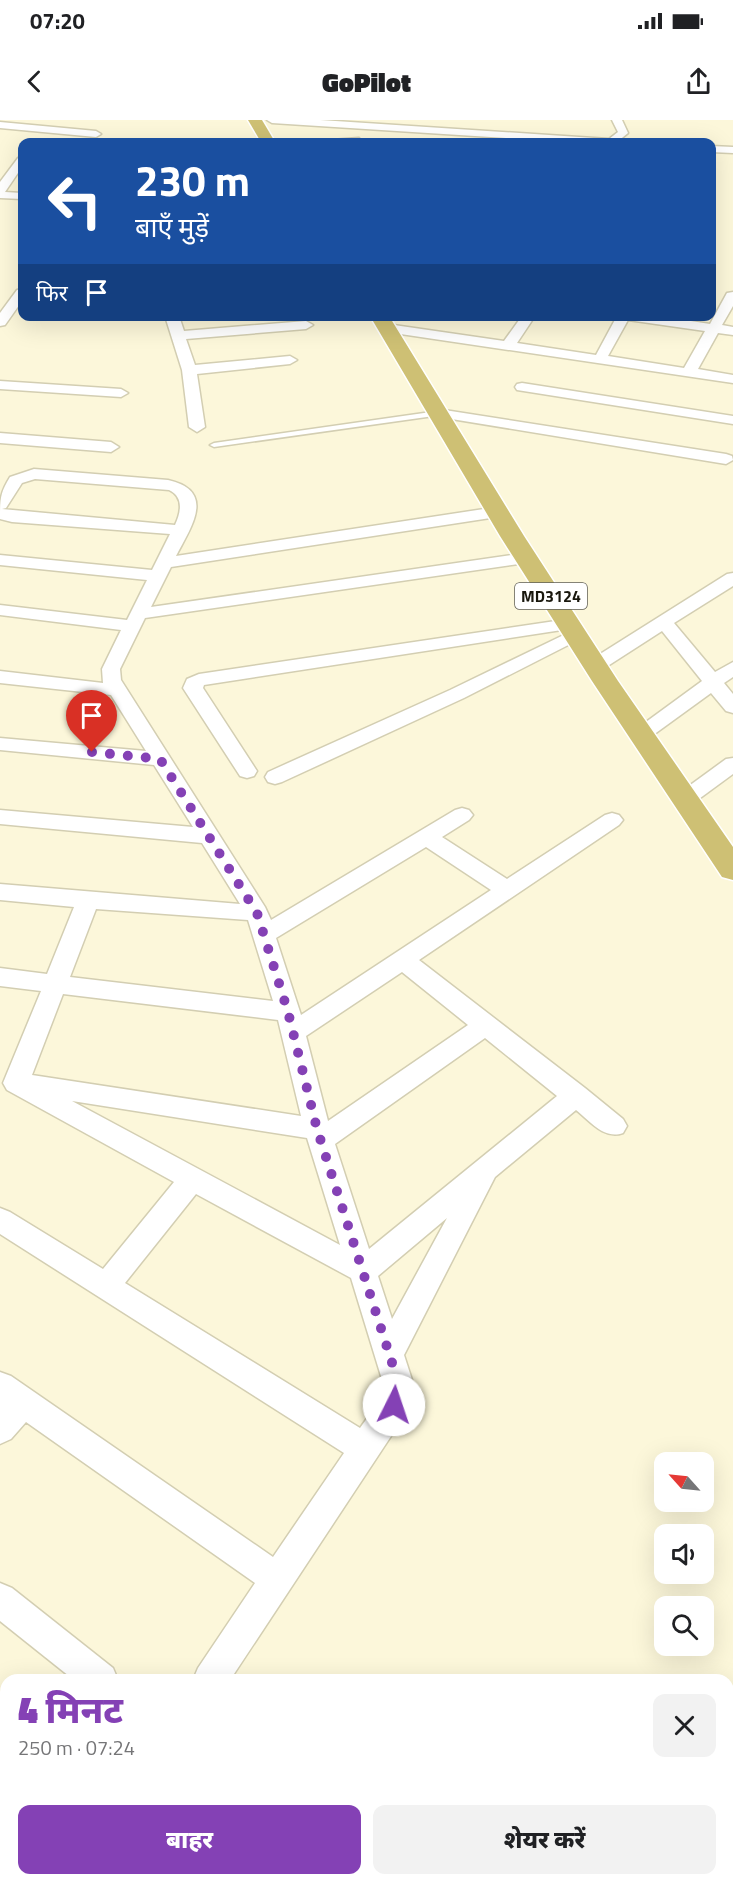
<!DOCTYPE html>
<html lang="hi">
<head>
<meta charset="utf-8">
<style>
	:root { --surface:#fff; --page:#f2f2f2; --text:#202124; --muted:#757577; --accent:#8441b5 }
	body { margin:0; font-family:"Titillium Web","Noto Sans Devanagari",sans-serif; background:var(--page); color:var(--text); height:100vh; display:flex; flex-direction:column; font-size:22px; white-space:nowrap }
	* { box-sizing:border-box; margin:0 }
	p { font-size:20px; color:var(--muted) }
	.icon { flex:none; width:33px; height:33px; fill:none; stroke:currentColor; stroke-width:2; stroke-linecap:round; stroke-linejoin:round }
	.map { position:relative; flex:1; overflow:hidden }
	.panel { position:absolute; left:0px; top:1554px; width:734px; height:212px; display:flex; flex-direction:column; background:var(--surface); border-radius:18px 18px 0 0; box-shadow:0 6px 24px #0002 }
	.panel>* { flex:none }
	.banner { position:absolute; left:18px; top:18px; width:698px; height:183px; border-radius:12px; box-shadow:0 6px 24px #0002; background:#1a4fa0; color:#fff; overflow:hidden }
	.needle { width:39px; rotate:297deg }
	.controls { position:absolute; left:654px; top:1332px; display:grid; gap:12px }
	.controls a { display:grid; place-items:center; width:60px; height:60px; border-radius:12px; background:var(--surface); box-shadow:0 6px 24px #0002; font-size:30px }
	.pin { position:absolute; display:grid; place-items:center; width:51px; height:51px; color:#fff; margin:-62px -26px; border-radius:50% 50% 50% 0; rotate:-45deg; box-shadow:0 0 6px #0007 }
	.pin .icon { rotate:45deg }
	.me { position:absolute; width:66px; margin:-33px; rotate:4deg; stroke-linejoin:round; filter:drop-shadow(0 0 4px #0008) }
	.turn { display:flex; align-items:center; gap:21px; height:126px; padding:0 18px; font-size:27px }
	.turn .icon { width:78px; height:78px; stroke-width:2.5 }
	.turn b { display:block; font-size:42px; line-height:51px }
	.then { display:flex; align-items:center; height:57px; padding:0 18px; background:#0003; gap:12px; font-size:22px }
	.round { display:grid; place-items:center; flex:none; width:63px; height:63px; border-radius:12px; background:var(--page) }
	.summary { display:flex; align-items:center; justify-content:space-between; height:102px; padding:0 18px }
	h1 { font-size:36px; font-weight:800; line-height:45px; color:var(--accent) }
	.action { display:flex; gap:12px; margin-top:auto; padding:12px 18px }
	.action a { flex:1; height:69px; border-radius:12px; background:var(--accent); color:#fff; font-size:24px; font-weight:800; line-height:69px; text-align:center }
	.action a+a { background:var(--page); color:var(--text) }
	.status { display:flex; justify-content:space-between; align-items:center; height:42px; padding:0 30px; background:var(--surface); direction:ltr }
	.status svg { height:16px; fill:currentColor }
	header { display:flex; justify-content:space-between; align-items:center; height:78px; padding:0 18px; background:var(--surface); font-size:27px; font-weight:800 }
	.map>svg:first-child { display:block }
	.lines { fill:none; stroke-linecap:round; stroke-linejoin:round }
	.lane-casing { stroke:#d3ceb2; stroke-width:3 }
	.street-casing { stroke:#d3ceb2; stroke-width:3 }
	.primary-casing { stroke:#fff; stroke-width:3 }
	.lane { fill:#fff; fill-rule:evenodd }
	.street { fill:#fff; fill-rule:evenodd }
	.primary { fill:#cec074; fill-rule:evenodd }
	.route { stroke:#8441b5; stroke-width:10; stroke-dasharray:0 18 }
	.labels { text-anchor:middle; dominant-baseline:central; stroke-width:6; stroke-linejoin:round; paint-order:stroke }
	.shield { fill:#fff; stroke:#5e5d56; stroke-width:1.5 }
	.shield-label { font-size:16px; font-weight:bold; fill:#19170d }
</style>
</head>
<body>
<div class="status"><b>07:20</b><svg viewBox="0 0 49 12"><path d="M0 12V9h3v3zM5 12V6h3v6zM10 12V3h3v9zM15 12V0h3v12zM26 1h20v11H26zM47 4h2v5h-2z"/></svg></div>
<header><svg class="icon" aria-label="back" viewBox="0 0 24 24"><path d="M15 5l-7 7 7 7"/></svg>GoPilot<svg class="icon" aria-label="share" viewBox="0 0 24 24"><path d="M12 15V3M7 8l5-5 5 5M5 13v7h14v-7"/></svg></header>
<div class="map">
<svg width="733" height="1765" viewBox="0 0 733 1765">
	<rect width="100%" height="100%" fill="#fcf7da"/>
	<g class="lines">
		<g class="lane-casing">
			<g id="lane">
				<path d="M359,18L361,21L328,22L331,20Z"/>
				<path d="M438,291H441V295L214,327L210,325L214,323Z"/>
			</g>
		</g>
		<g class="street-casing">
			<g id="street">
				<path d="M267,0H320L609,19L618,12L612,0H622L628,13L617,22H570L272,3Z"/>
				<path d="M0,2L96,11L101,14L96,17L0,8Z"/>
				<path d="M711,26L733,27V33L711,32Z"/>
				<path d="M22,37V47L5,72L22,73V79L0,78V62L18,38Z"/>
				<path d="M22,169V181L5,205L0,206V193L17,170Z"/>
				<path d="M733,172V186L722,205L733,207V215L718,213L698,249L733,255V263L387,212L380,208L387,204L504,221L522,196H535L517,223L596,235L617,196H659L710,204L727,173ZM628,200L705,211L684,248L608,236Z"/>
				<path d="M165,196H179L184,211L306,201L313,205L306,209L186,219L195,245L290,236L297,240L290,244L197,254L205,307L197,312L189,307L182,250Z"/>
				<path d="M0,261L121,269L128,273L121,277L0,269Z"/>
				<path d="M522,263L733,296V304L517,270L515,267L517,264Z"/>
				<path d="M438,289L726,334L732,336L733,340L726,344L433,296L431,293L433,290Z"/>
				<path d="M0,313L111,322L119,327L111,332L0,323Z"/>
				<path d="M34,349L168,360C217,371 191,407 176,436L497,387L505,392L497,397L171,447L151,487L526,433L532,434L535,438L532,442L526,443L145,498L120,549L121,560L265,787L271,800L455,690L462,688L469,690L473,695L469,700L442,717L507,759L605,695L612,693L619,695L623,700L619,705L419,840L585,968L623,999L627,1006L623,1013C604,1020 590,1001 576,990L495,1057L404,1235L414,1266L405,1295L230,1560H193L198,1548L255,1463L26,1302L11,1319L0,1324V1252L11,1256L273,1437L344,1333L0,1114V1088L10,1092L103,1149L174,1062L7,970L3,963L41,871L0,866V848L47,854L74,787L0,780V764L240,784L202,723L0,704V690L193,707L154,645L0,630V618L146,631L111,575L0,563V551L103,563L102,549L121,510L0,495V485L127,500L147,460L0,445V435L152,450L170,414L12,402L0,399C0,379 0,373 10,357ZM35,359L169,370C184,377 181,392 175,405L2,389L6,388L22,363ZM426,727L491,770L301,895L276,818ZM96,789L248,800L273,881L70,857ZM402,852L468,905L328,1001L306,916ZM63,874L278,900L301,996L32,955ZM485,918L557,976L369,1129L335,1024ZM72,981L307,1018L340,1125ZM196,1074L351,1158L384,1266L381,1279L360,1308L125,1163ZM447,1098L392,1199L378,1156Z"/>
				<path d="M733,453V466L674,503L715,552L733,542V557L724,563L733,574V593L726,591L711,573L649,618L642,620L635,618L632,614L635,610L702,561L662,511L603,549H589L587,545L589,541L727,454Z"/>
				<path d="M569,499L575,500L578,504L575,508L204,565L203,568L257,651L254,656L247,658L240,656L183,568L187,559L199,554Z"/>
				<path d="M576,509L582,510L585,514L582,518L464,578L282,662L275,664L268,662L265,657L268,652L450,570Z"/>
				<path d="M733,638V654L692,684L685,686L678,684L675,679L678,674L726,639Z"/>
				<path d="M0,1463L12,1468L113,1548L118,1560H74L0,1501Z"/>
			</g>
		</g>
		<g class="primary-casing">
			<g id="primary">
				<path d="M248,0H262L275,22H261Z"/>
				<path d="M370,196H389L524,416L618,561L733,727V760L722,757L592,561L500,416Z"/>
			</g>
		</g>
		<use href="#lane" class="lane"/>
		<use href="#street" class="street"/>
		<use href="#primary" class="primary"/>
	</g>
	<g class="lines">
		<path class="route" d="M92,632L160,639L257,793L288,892L317,1009L395,1252L399,1266L394,1285"/>
	</g>
	<g class="labels">
		<rect class="shield" x="515" y="463" width="72" height="26" rx="4.5"/>
		<g class="shield-label">
			<text x="551" y="476">MD3124</text>
		</g>
	</g>
</svg>
<div class="controls">
<a><svg class="needle" viewBox="-14 -14 28 28"><path d="M0-13l5 13h-10z" fill="#e53935"/><path d="M0 13l5-13h-10z" fill="#757577"/></svg></a>
<a><svg class="icon" aria-label="sound" viewBox="0 0 24 24"><path d="M4 9h4l5-4v14l-5-4H4zM17 9q2 3 0 6"/></svg></a>
<a><svg class="icon" aria-label="search" viewBox="0 0 24 24"><circle cx="10" cy="10" r="6"/><path d="M15 15l6 6"/></svg></a>
</div>
<div class="pin" style="left:92px;top:632px;background:#d93025"><svg class="icon" aria-label="arrive" viewBox="0 0 24 24"><path d="M6 21V4h12l-3 4 3 4H6"/></svg></div>
<svg class="me" style="left:394px;top:1285px" viewBox="-20 -20 40 40"><circle r="19" fill="#fff"/><path d="M0-13L10 11 0 6-10 11z" fill="#8441b5"/></svg>
<div class="banner">
<div class="turn"><svg class="icon" aria-label="left" viewBox="0 0 24 24"><path d="M17 20v-9H6M10 6l-5 5 5 5"/></svg><div><b>230 m</b>बाएँ मुड़ें</div></div>
<div class="then">फिर<svg class="icon" aria-label="arrive" viewBox="0 0 24 24"><path d="M6 21V4h12l-3 4 3 4H6"/></svg></div>
</div>
<section class="panel">
<div class="summary"><div><h1>4 मिनट</h1><p>250 m · 07:24</p></div><a class="round"><svg class="icon" aria-label="close" viewBox="0 0 24 24"><path d="M6 6l12 12M18 6L6 18"/></svg></a></div>
<div class="action"><a>बाहर</a><a>शेयर करें</a></div>
</section>
</div>
</body>
</html>
